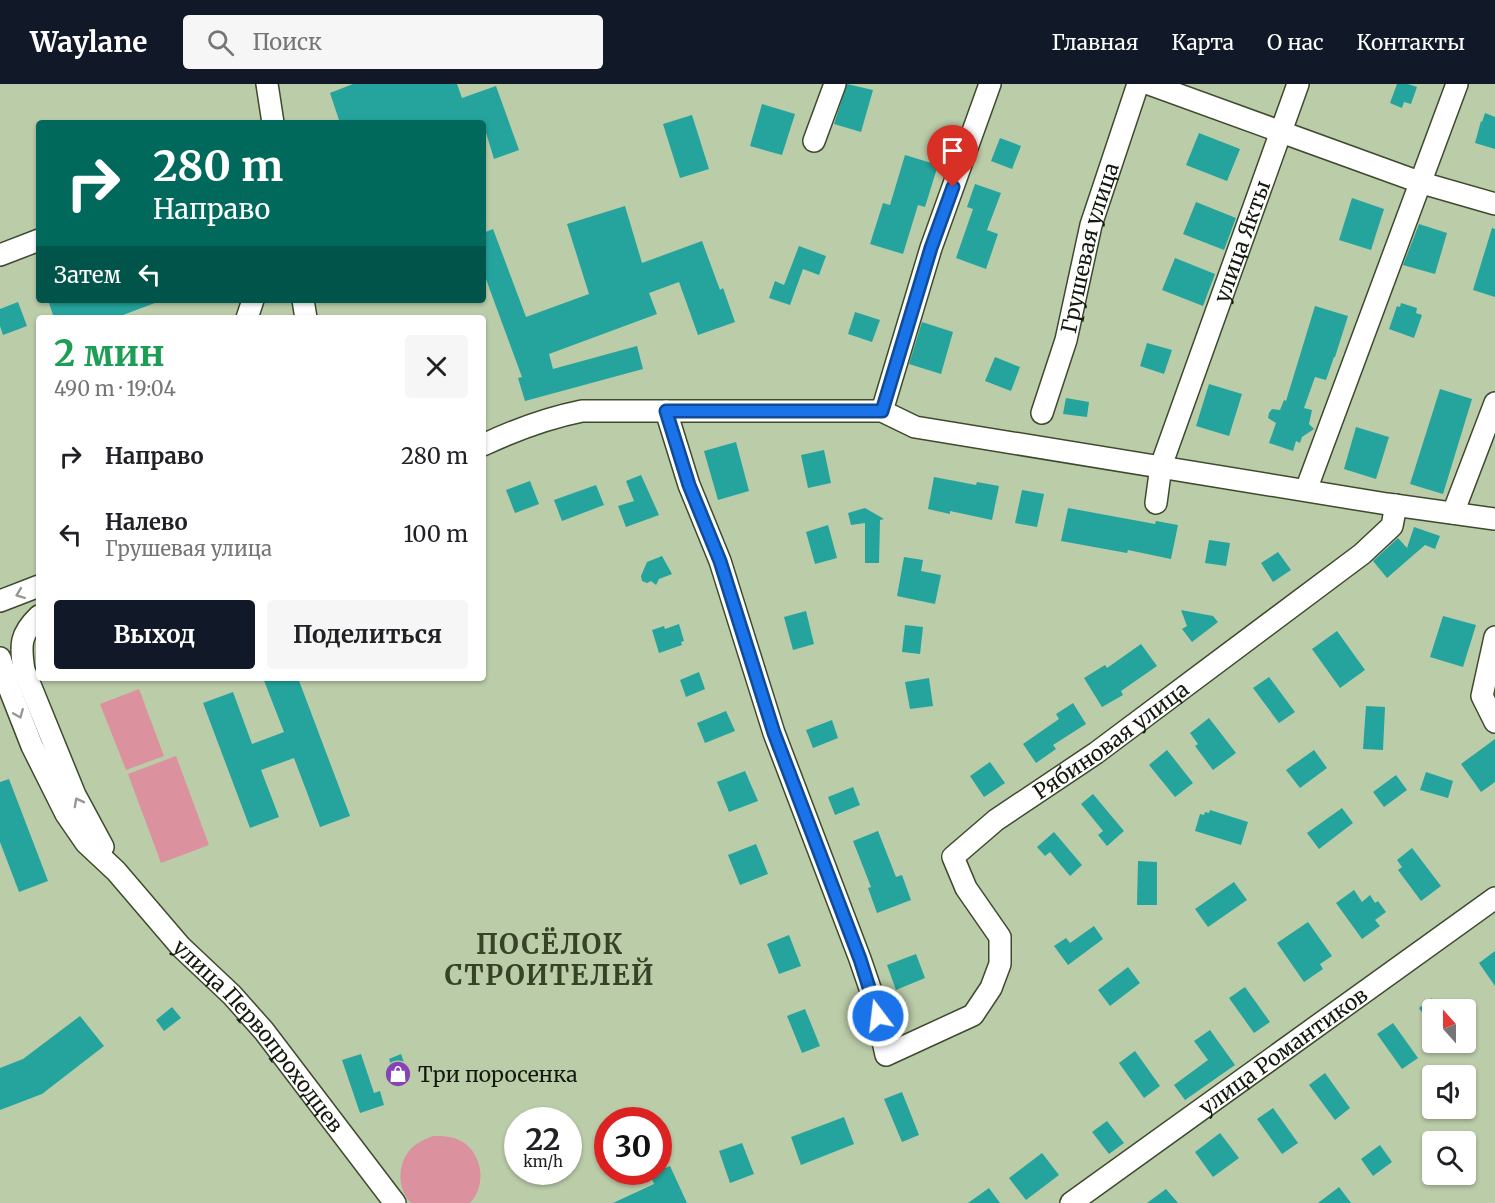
<!DOCTYPE html>
<html lang="ru">
<head>
<meta charset="utf-8">
<style>
	:root { --surface:#fff; --page:#f6f6f6; --text:#202124; --muted:#757577; --accent:#111827 }
	body { margin:0; font-family:Merriweather,serif; background:var(--page); color:var(--text); height:100vh; display:flex; flex-direction:column; font-size:22px; white-space:nowrap }
	* { box-sizing:border-box; margin:0 }
	p { font-size:20px; color:var(--muted) }
	.icon { flex:none; width:33px; height:33px; fill:none; stroke:currentColor; stroke-width:2; stroke-linecap:round; stroke-linejoin:round }
	.map { position:relative; flex:1; overflow:hidden }
	.drawer { position:absolute; left:36px; top:231px; width:450px; height:366px; display:flex; flex-direction:column; background:var(--surface); border-radius:6px; box-shadow:0 2px 4px #0004 }
	.drawer>* { flex:none }
	.guide { position:absolute; left:36px; top:36px; width:450px; height:183px; border-radius:6px; box-shadow:0 2px 4px #0004; background:#00695c; color:#fff; overflow:hidden }
	.needle { width:39px; rotate:339deg }
	.controls { position:absolute; left:1422px; top:915px; display:grid; gap:12px }
	.controls a { display:grid; place-items:center; width:54px; height:54px; border-radius:6px; background:var(--surface); box-shadow:0 2px 4px #0004; font-size:30px }
	.speed { position:absolute; left:504px; top:1023px; display:flex; gap:12px; font-size:30px; font-weight:700; text-align:center }
	.speed>* { display:grid; place-content:center; width:78px; height:78px; border-radius:50%; background:var(--surface); box-shadow:0 2px 4px #0004; line-height:1 }
	.speed small { font-size:15px; font-weight:400 }
	.speed .limit { border:9px solid #d22; background:#fff; color:#111 }
	.pin { position:absolute; display:grid; place-items:center; width:51px; height:51px; color:#fff; margin:-62px -26px; border-radius:50% 50% 50% 0; rotate:-45deg; box-shadow:0 0 6px #0007 }
	.pin .icon { rotate:45deg }
	.me { position:absolute; width:66px; margin:-33px; rotate:345deg; stroke-linejoin:round; filter:drop-shadow(0 0 4px #0008) }
	.turn { display:flex; align-items:center; gap:21px; height:126px; padding:0 18px; font-size:27px }
	.turn .icon { width:78px; height:78px; stroke-width:2.5 }
	.turn b { display:block; font-size:42px; line-height:51px }
	.then { display:flex; align-items:center; height:57px; padding:0 18px; background:#0003; gap:12px; font-size:22px }
	.round { display:grid; place-items:center; flex:none; width:63px; height:63px; border-radius:6px; background:var(--page) }
	.head { display:flex; align-items:center; justify-content:space-between; height:102px; padding:0 18px }
	h1 { font-size:36px; font-weight:700; line-height:45px; color:#1e9e55 }
	.action { display:flex; gap:12px; margin-top:auto; padding:12px 18px }
	.action a { flex:1; height:69px; border-radius:6px; background:var(--accent); color:#fff; font-size:24px; font-weight:700; line-height:69px; text-align:center }
	.action a+a { background:var(--page); color:var(--text) }
	ul { padding:0; list-style:none }
	li { display:flex; align-items:center; gap:18px; height:78px; padding:0 18px }
	li div { flex:1 }
	li b { display:block; font-size:22px }
	li em { font-style:normal }
	header { display:flex; align-items:center; gap:36px; box-sizing:border-box; height:84px; padding:0 30px; background:var(--accent); color:#fff }
	header strong { font-size:28px }
	nav { display:flex; gap:33px; margin-inline-start:auto; font-size:21px }
	.search { width:420px; height:54px; background:var(--page); display:flex; align-items:center; gap:15px; box-sizing:border-box; padding:0 21px; border-radius:6px; color:var(--muted); font-size:22px }
	.map>svg:first-child { display:block }
	.green { fill:#db929e }
	.building { fill:#24a49c }
	.lines { fill:none; stroke-linecap:round; stroke-linejoin:round }
	.minor-casing { stroke:#3d4a2d; stroke-width:24 }
	.minor { stroke:#fff; stroke-width:21 }
	.oneway { stroke:#959892 }
	.route-casing { stroke:#114b97; stroke-width:15 }
	.route { stroke:#1a73e8; stroke-width:10 }
	.labels { text-anchor:middle; dominant-baseline:central; stroke-width:4.5; stroke-linejoin:round; paint-order:stroke }
	.street-label { font-size:21px; fill:#13190c; stroke:#bbcca9 }
	.poi-label { font-size:21px; fill:#13190c; stroke:#bbcca9; text-anchor:start }
	.district-label { font-size:27px; font-weight:bold; letter-spacing:1.5px; fill:#364326; stroke:#bbcca9 }
</style>
</head>
<body>
<header>
<strong>Waylane</strong>
<div class="search"><svg class="icon" aria-label="search" viewBox="0 0 24 24"><circle cx="10" cy="10" r="6"/><path d="M15 15l6 6"/></svg>Поиск</div>
<nav><a>Главная</a><a>Карта</a><a>О нас</a><a>Контакты</a></nav>
</header>
<div class="map">
<svg width="1495" height="1119" viewBox="0 0 1495 1119">
	<rect width="100%" height="100%" fill="#bbcca9"/>
	<g class="green">
		<path d="M139,605L164,672L126,686L100,620Z"/>
		<path d="M176,672L209,761L161,779L128,690Z"/>
		<path d="M433,1052C443,1052 451,1052 461,1057C483,1069 487,1102 470,1119H411C394,1102 398,1069 420,1058C424,1055 429,1054 433,1052Z"/>
	</g>
	<g class="building">
		<path d="M353,0H457L462,14L496,2L519,66L494,75L483,39H340L330,9Z"/>
		<path d="M847,0L873,6L861,48L834,40Z"/>
		<path d="M1397,0H1408L1417,3L1411,20L1404,18L1402,24L1390,19Z"/>
		<path d="M762,20L795,30L782,71L750,62Z"/>
		<path d="M1485,29L1495,33V65L1475,59L1481,37L1482,38Z"/>
		<path d="M692,31L709,85L680,94L663,40Z"/>
		<path d="M1199,49L1240,65L1227,97L1186,81Z"/>
		<path d="M1000,54L1021,62L1012,85L991,77Z"/>
		<path d="M905,71L938,81L925,123L918,121L903,170L870,160L883,119L890,121Z"/>
		<path d="M975,100L1001,109L987,146L998,150L986,185L956,174L973,125L967,123Z"/>
		<path d="M1352,114L1384,125L1371,166L1339,156Z"/>
		<path d="M1196,118L1236,134L1224,166L1183,150Z"/>
		<path d="M625,122L642,179L702,157L720,206L723,204L735,238L698,251L679,198L649,209L657,230L549,270L553,285L637,262L643,285L525,317L518,294L522,293L483,187V149L493,145L526,233L589,210L567,140Z"/>
		<path d="M1419,140L1447,149L1435,190L1403,181Z"/>
		<path d="M1492,144L1495,145V213L1473,206Z"/>
		<path d="M799,162L826,172L819,191L803,185L790,221L769,214L775,197L784,201Z"/>
		<path d="M1175,174L1215,190L1203,222L1162,206Z"/>
		<path d="M48,216H160V217L115,234H54Z"/>
		<path d="M18,218L27,242L3,251L0,242V225Z"/>
		<path d="M1401,219L1417,224L1416,229L1422,231L1414,254L1389,245L1397,222L1400,223Z"/>
		<path d="M1315,222L1348,232L1335,273H1334L1326,296L1315,293L1304,324L1312,326L1309,340L1314,345L1302,353L1300,359L1296,357L1293,367L1269,359L1276,339L1268,334L1269,329L1272,325L1280,326L1284,316L1286,317Z"/>
		<path d="M855,228L880,236L872,258L848,250Z"/>
		<path d="M922,238L953,248L941,290L909,280Z"/>
		<path d="M1147,259L1172,266L1164,290L1140,282Z"/>
		<path d="M995,273L1020,283L1011,307L985,297Z"/>
		<path d="M1209,300L1242,310L1229,352L1196,342Z"/>
		<path d="M1440,305L1472,315L1443,410L1410,400Z"/>
		<path d="M1066,314L1089,318L1087,333L1063,330Z"/>
		<path d="M1356,343L1389,353L1376,395L1344,385Z"/>
		<path d="M736,358L749,407L718,416L704,367Z"/>
		<path d="M824,366L831,399L808,404L801,371Z"/>
		<path d="M641,391L659,431L626,443L618,422L634,417L626,397Z"/>
		<path d="M934,393L976,401L977,398L999,402L992,436L950,427V430L928,425Z"/>
		<path d="M530,397L539,420L515,429L506,406Z"/>
		<path d="M596,401L604,421L562,437L554,416Z"/>
		<path d="M1022,406L1044,410L1037,443L1015,439Z"/>
		<path d="M865,424L884,435L880,436L879,479H865V439L851,441L848,429Z"/>
		<path d="M1068,424L1155,440L1156,437L1178,441L1171,475L1128,466L1127,469L1061,457Z"/>
		<path d="M828,441L837,474L815,480L806,448Z"/>
		<path d="M1414,443L1440,452L1435,465L1425,461L1387,494L1373,477L1398,454L1407,464Z"/>
		<path d="M1209,456L1230,459L1226,482L1205,479Z"/>
		<path d="M1278,468L1291,486L1273,498L1261,479Z"/>
		<path d="M662,472L672,490L659,495L656,501L651,497L647,499L642,497L641,492L647,478Z"/>
		<path d="M904,473L923,476L921,487L941,491L935,520L897,512Z"/>
		<path d="M1181,526L1213,532L1218,538L1192,558L1182,545L1187,542Z"/>
		<path d="M806,527L814,560L793,566L784,533Z"/>
		<path d="M1443,532L1476,541L1463,583L1430,573Z"/>
		<path d="M679,540L684,557L681,558L682,561L659,569L652,546L664,542L665,545Z"/>
		<path d="M905,541L923,543L920,570L902,568Z"/>
		<path d="M1337,547L1365,586L1340,604L1312,565Z"/>
		<path d="M1141,560L1157,582L1121,607L1123,611L1102,623L1084,594L1105,581L1107,584Z"/>
		<path d="M699,588L705,605L686,613L680,596Z"/>
		<path d="M1269,593L1295,628L1279,639L1253,604Z"/>
		<path d="M263,594H298L350,732L320,743L294,674L261,686L279,733L250,744L203,619L233,608L252,660L284,648Z"/>
		<path d="M929,594L933,622L910,625L905,598Z"/>
		<path d="M1073,619L1086,640L1053,661L1056,665L1036,679L1023,660L1059,635L1056,630Z"/>
		<path d="M1366,622L1385,623L1383,666L1363,665Z"/>
		<path d="M726,627L735,647L705,659L697,639Z"/>
		<path d="M1209,634L1236,669L1213,686L1195,662L1198,660L1190,649Z"/>
		<path d="M832,636L838,654L813,664L806,646Z"/>
		<path d="M1495,655V698L1481,708L1461,680Z"/>
		<path d="M1167,666L1193,699L1175,713L1149,681Z"/>
		<path d="M1314,666L1327,684L1300,704L1286,686Z"/>
		<path d="M990,678L1005,699L984,713L970,692Z"/>
		<path d="M745,687L758,717L729,728L717,698Z"/>
		<path d="M1426,688L1453,697L1448,714L1420,706Z"/>
		<path d="M1396,691L1407,706L1384,723L1373,708Z"/>
		<path d="M9,695L48,797L19,808L0,758V698Z"/>
		<path d="M853,703L860,721L835,731L828,713Z"/>
		<path d="M1093,710L1124,747L1107,762L1098,751L1103,747L1081,720Z"/>
		<path d="M1342,724L1353,739L1319,765L1307,749Z"/>
		<path d="M1210,726L1248,738L1241,761L1195,747L1200,730L1204,731L1205,728L1209,729Z"/>
		<path d="M878,747L896,793L902,791L911,816L877,829L868,804L871,803L853,757Z"/>
		<path d="M1054,748L1082,781L1070,792L1050,768L1045,772L1037,763Z"/>
		<path d="M756,760L768,790L740,801L728,771Z"/>
		<path d="M1412,764L1441,802L1421,817L1398,786L1402,783L1397,776Z"/>
		<path d="M1138,777L1157,778V821H1137Z"/>
		<path d="M1234,798L1247,816L1208,843L1195,825Z"/>
		<path d="M1354,806L1362,818L1370,811L1375,819L1378,817L1386,828L1375,836L1380,842L1362,855L1336,819Z"/>
		<path d="M1308,838L1332,872L1320,880L1323,885L1304,898L1277,859Z"/>
		<path d="M1094,842L1103,855L1068,881L1054,862L1066,854L1070,859Z"/>
		<path d="M789,851L801,882L779,890L767,860Z"/>
		<path d="M1495,867V902L1479,879Z"/>
		<path d="M916,870L925,894L896,906L887,881Z"/>
		<path d="M1128,883L1140,899L1110,922L1098,906Z"/>
		<path d="M1245,903L1270,938L1254,949L1229,914Z"/>
		<path d="M1432,914V943L1419,924Z"/>
		<path d="M172,923L181,934L164,947L156,936Z"/>
		<path d="M805,925L820,962L802,969L787,932Z"/>
		<path d="M80,932L104,962L42,1010L0,1026V984L23,975Z"/>
		<path d="M1393,939L1418,974L1402,985L1377,950Z"/>
		<path d="M1210,946L1235,981L1185,1016L1174,1001L1208,976L1194,957Z"/>
		<path d="M1135,967L1160,1002L1144,1014L1119,979Z"/>
		<path d="M361,970L374,1009L380,1007L384,1021L360,1029L342,976Z"/>
		<path d="M401,970L410,995L398,1000L389,975Z"/>
		<path d="M1325,989L1350,1024L1335,1036L1309,1001Z"/>
		<path d="M902,1008L919,1051L902,1058L884,1015Z"/>
		<path d="M1273,1024L1298,1059L1282,1070L1257,1035Z"/>
		<path d="M844,1033L854,1060L801,1081L791,1053Z"/>
		<path d="M1107,1037L1124,1059L1109,1070L1092,1048Z"/>
		<path d="M1220,1049L1239,1074L1213,1093L1195,1068Z"/>
		<path d="M742,1059L754,1090L730,1099L719,1067Z"/>
		<path d="M1380,1061L1392,1078L1373,1092L1361,1075Z"/>
		<path d="M1042,1069L1059,1091L1026,1116L1009,1094Z"/>
		<path d="M670,1082L687,1119H613L654,1100L650,1091Z"/>
		<path d="M1339,1103L1351,1119H1318Z"/>
		<path d="M989,1104L1000,1119H968Z"/>
		<path d="M1166,1105L1178,1119H1147Z"/>
	</g>
	<g class="lines">
		<g class="minor-casing">
			<g id="minor">
				<path d="M267,0L273,39"/>
				<path d="M1149,0L1422,99L1495,120"/>
				<path d="M814,57L835,0"/>
				<path d="M0,171L39,156"/>
				<path d="M303,216L306,234"/>
				<path d="M247,234L253,216"/>
				<path id="s1" d="M666,327L689,401L720,477L774,649L860,875L873,913L886,971L973,931L991,904L1000,880V853L966,804L953,773L996,736L1096,669L1362,470L1392,442L1396,421"/>
				<path d="M882,327L931,164L990,0"/>
				<path id="s2" d="M1042,329L1066,256L1091,141L1138,0"/>
				<path d="M483,361C515,346 547,334 582,327H882L915,343L1387,420L1495,435"/>
				<path d="M1306,406L1457,0"/>
				<path id="s3" d="M1156,419L1161,382L1298,0"/>
				<path d="M1453,429L1495,319"/>
				<path d="M0,517L39,502"/>
				<path d="M39,532C20,550 20,561 24,586L75,711L103,763"/>
				<path d="M1495,553L1482,612L1495,638"/>
				<path id="s4" d="M0,574L8,601L32,662L66,730L86,759L116,787L181,863L232,911L264,947L395,1119"/>
				<path id="s5" d="M1071,1119L1495,814"/>
			</g>
		</g>
		<use href="#minor" class="minor"/>
	</g>
	<defs><path id="oneway-chevron" d="M-2-3.5L2.5 0L-2 3.5" fill="none" stroke-width="1.6" stroke-linecap="round" stroke-linejoin="round" transform="scale(1.5)"/></defs>
	<g class="oneway">
		<use href="#oneway-chevron" transform="translate(20 510) rotate(159)"/>
		<use href="#oneway-chevron" transform="translate(19 630) rotate(68)"/>
		<use href="#oneway-chevron" transform="translate(78 718) rotate(-118)"/>
	</g>
	<g class="lines">
		<g class="route-casing">
			<path id="route" d="M878,932L860,875L774,649L720,477L689,401L666,327H882L931,164L953,103"/>
		</g>
		<use href="#route" class="route"/>
	</g>
	<defs>
		<g id="shop-disc" transform="scale(1.35)"><circle r="9.5" fill="#8642b6" stroke="#bbcca9"/><path d="M-5-2.5h2.3a2.7 3.5 0 0 1 5.4 0H5L5.5 6h-11ZM-1.5-2.5h3a1.5 2.3 0 0 0-3 0Z" fill="#fff"/></g>
	</defs>
	<g fill-rule="evenodd">
		<use href="#shop-disc" x="398" y="990"/>
	</g>
	<g class="labels">
		<g class="street-label">
			<text stroke="none"><textPath href="#s3" startOffset="276">улица Якты</textPath></text>
			<text stroke="none"><textPath href="#s2" startOffset="172">Грушевая улица</textPath></text>
			<text stroke="none"><textPath href="#s1" startOffset="1152">Рябиновая улица</textPath></text>
			<text stroke="none"><textPath href="#s4" startOffset="464">улица Первопроходцев</textPath></text>
			<text stroke="none"><textPath href="#s5" startOffset="261">улица Романтиков</textPath></text>
		</g>
		<g class="poi-label">
			<text x="418" y="990">Три поросенка</text>
		</g>
		<g class="district-label">
			<text x="550" y="860">ПОСЁЛОК<tspan x="550" dy="31">СТРОИТЕЛЕЙ</tspan></text>
		</g>
	</g>
</svg>
<div class="controls">
<a><svg class="needle" viewBox="-14 -14 28 28"><path d="M0-13l5 13h-10z" fill="#e53935"/><path d="M0 13l5-13h-10z" fill="#757577"/></svg></a>
<a><svg class="icon" aria-label="sound" viewBox="0 0 24 24"><path d="M4 9h4l5-4v14l-5-4H4zM17 9q2 3 0 6"/></svg></a>
<a><svg class="icon" aria-label="search" viewBox="0 0 24 24"><circle cx="10" cy="10" r="6"/><path d="M15 15l6 6"/></svg></a>
</div>
<div class="speed"><div>22<small>km/h</small></div><div class="limit">30</div></div>
<div class="pin" style="left:953px;top:103px;background:#d93025"><svg class="icon" aria-label="arrive" viewBox="0 0 24 24"><path d="M6 21V4h12l-3 4 3 4H6"/></svg></div>
<svg class="me" style="left:878px;top:932px" viewBox="-20 -20 40 40"><circle r="17" fill="#1a73e8" stroke="#fff" stroke-width="3"/><path d="M0-11L8 9 0 5-8 9z" fill="#fff"/></svg>
<div class="guide">
<div class="turn"><svg class="icon" aria-label="right" viewBox="0 0 24 24"><path d="M7 20v-9h11M14 6l5 5-5 5"/></svg><div><b>280 m</b>Направо</div></div>
<div class="then">Затем<svg class="icon" aria-label="left" viewBox="0 0 24 24"><path d="M17 20v-9H6M10 6l-5 5 5 5"/></svg></div>
</div>
<section class="drawer">
<div class="head"><div><h1>2 мин</h1><p>490 m · 19:04</p></div><a class="round"><svg class="icon" aria-label="close" viewBox="0 0 24 24"><path d="M6 6l12 12M18 6L6 18"/></svg></a></div>
<ul>
<li><svg class="icon" aria-label="right" viewBox="0 0 24 24"><path d="M7 20v-9h11M14 6l5 5-5 5"/></svg><div><b>Направо</b></div><em>280 m</em></li>
<li><svg class="icon" aria-label="left" viewBox="0 0 24 24"><path d="M17 20v-9H6M10 6l-5 5 5 5"/></svg><div><b>Налево</b><p>Грушевая улица</p></div><em>100 m</em></li>
</ul>
<div class="action"><a>Выход</a><a>Поделиться</a></div>
</section>
</div>
</body>
</html>
